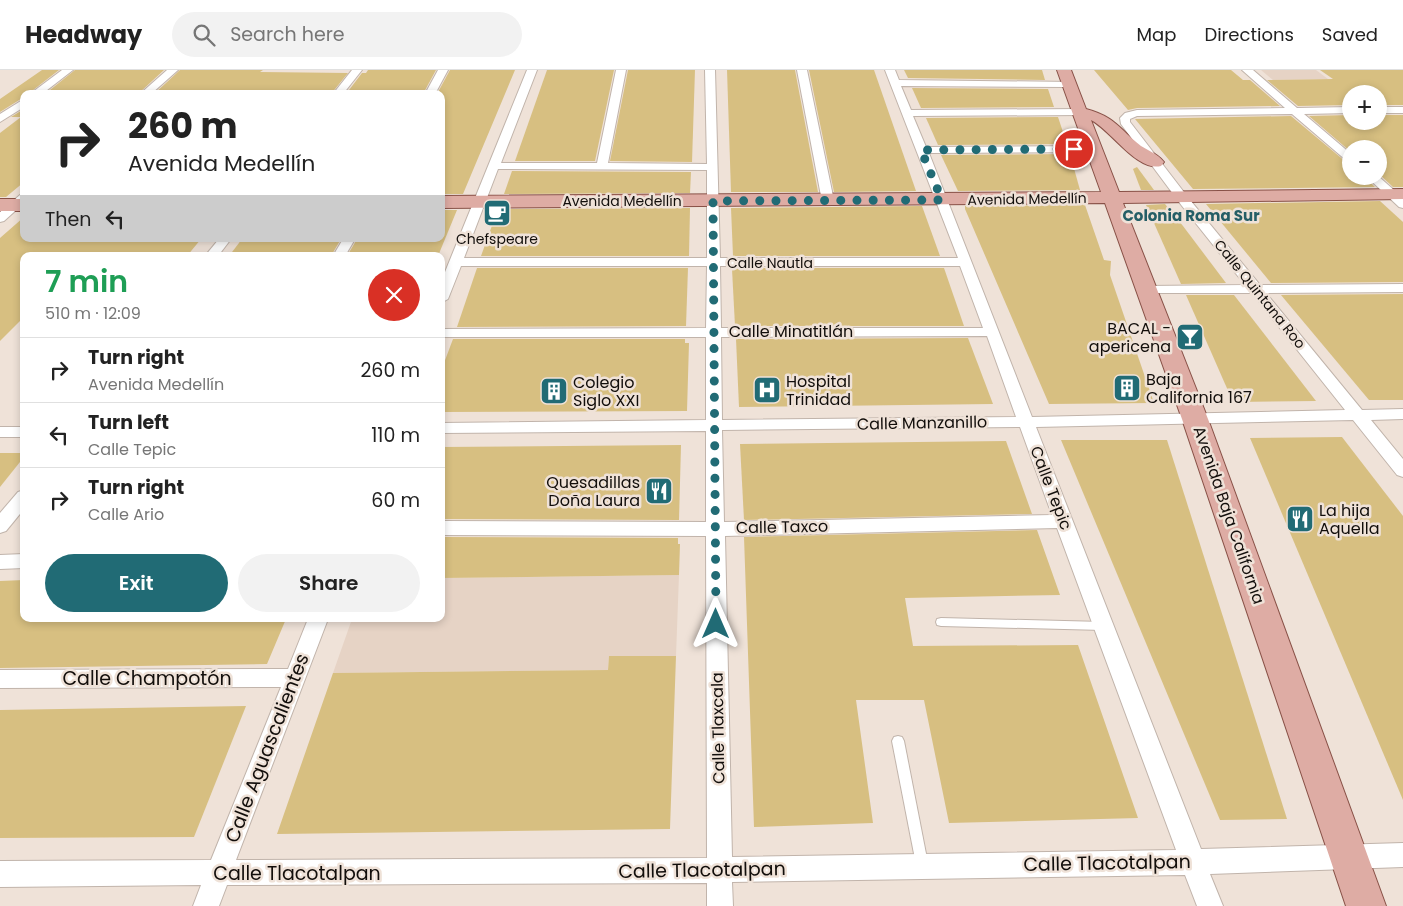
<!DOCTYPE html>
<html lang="en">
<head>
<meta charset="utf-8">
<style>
	:root { --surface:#fff; --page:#f2f2f2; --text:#222; --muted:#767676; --line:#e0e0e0; --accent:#216b75 }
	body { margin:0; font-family:Poppins,sans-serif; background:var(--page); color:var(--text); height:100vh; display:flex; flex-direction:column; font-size:19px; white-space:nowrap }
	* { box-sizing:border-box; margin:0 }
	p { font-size:16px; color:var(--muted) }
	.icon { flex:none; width:28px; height:28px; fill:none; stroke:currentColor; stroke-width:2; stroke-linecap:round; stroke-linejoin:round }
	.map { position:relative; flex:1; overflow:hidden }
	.panel { position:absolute; left:20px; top:182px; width:425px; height:370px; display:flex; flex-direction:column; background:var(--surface); border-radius:10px; box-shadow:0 2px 8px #0003 }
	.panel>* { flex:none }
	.guide { position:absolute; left:20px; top:20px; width:425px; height:152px; border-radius:10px; box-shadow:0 2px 8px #0003; background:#fff; color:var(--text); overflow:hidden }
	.tools { position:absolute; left:1342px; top:15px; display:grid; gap:10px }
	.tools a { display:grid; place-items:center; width:45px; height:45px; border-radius:50%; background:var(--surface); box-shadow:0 2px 8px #0003; font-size:25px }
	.pin { position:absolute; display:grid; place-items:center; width:42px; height:42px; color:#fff; margin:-21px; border:2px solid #fff; border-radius:50%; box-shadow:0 1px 5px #0007 }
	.me { position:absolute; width:55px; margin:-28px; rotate:0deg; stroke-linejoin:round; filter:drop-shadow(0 0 4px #0008) }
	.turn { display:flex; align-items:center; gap:18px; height:105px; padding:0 25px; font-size:22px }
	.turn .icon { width:65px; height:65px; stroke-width:2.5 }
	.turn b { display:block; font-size:35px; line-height:42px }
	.then { display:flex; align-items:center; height:48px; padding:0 25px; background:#0003; gap:10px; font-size:19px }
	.round { display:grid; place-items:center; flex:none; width:52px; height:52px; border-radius:26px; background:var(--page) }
	.head { display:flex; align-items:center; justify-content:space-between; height:85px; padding:0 25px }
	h1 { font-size:30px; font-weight:600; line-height:38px; color:#1e9e55 }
	.button { display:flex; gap:10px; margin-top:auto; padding:10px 25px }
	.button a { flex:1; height:58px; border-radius:30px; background:var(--accent); color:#fff; font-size:20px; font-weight:600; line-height:58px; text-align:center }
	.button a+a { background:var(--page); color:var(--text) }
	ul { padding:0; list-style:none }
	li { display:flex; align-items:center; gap:15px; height:65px; padding:0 25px; border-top:1px solid var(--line) }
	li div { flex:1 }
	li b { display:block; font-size:19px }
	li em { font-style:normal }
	header { display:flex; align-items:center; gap:30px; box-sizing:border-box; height:70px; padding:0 25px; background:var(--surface); border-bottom:1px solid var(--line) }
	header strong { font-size:24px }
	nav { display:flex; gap:28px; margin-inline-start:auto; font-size:18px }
	.search { width:350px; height:45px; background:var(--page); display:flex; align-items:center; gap:12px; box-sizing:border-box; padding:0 18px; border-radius:28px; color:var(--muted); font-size:19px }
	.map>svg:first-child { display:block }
	.built { fill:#e6d3c5 }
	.building { fill:#d7bf81 }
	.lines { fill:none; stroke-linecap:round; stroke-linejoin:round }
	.service-casing { stroke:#c1b4ab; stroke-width:2 }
	.minor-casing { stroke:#c1b4ab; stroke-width:2 }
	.primary-casing { stroke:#885147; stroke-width:2 }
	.service { fill:#fff; fill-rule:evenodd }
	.minor { fill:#fff; fill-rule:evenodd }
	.primary { fill:#deaca4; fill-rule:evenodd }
	.route { stroke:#216b75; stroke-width:9; stroke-dasharray:0 16.2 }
	.labels { text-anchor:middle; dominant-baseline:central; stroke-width:5; stroke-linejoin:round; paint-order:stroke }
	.far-street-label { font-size:14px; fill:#120e0b; stroke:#efe2d8 }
	.far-poi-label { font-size:14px; fill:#120e0b; stroke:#efe2d8 }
	.far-neighbourhood-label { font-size:15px; font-weight:bold; fill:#255e66; stroke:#efe2d8 }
	.poi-label { font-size:16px; fill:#120e0b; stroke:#efe2d8; text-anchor:start }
	.street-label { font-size:16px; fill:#120e0b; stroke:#efe2d8 }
	.near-street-label { font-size:19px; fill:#120e0b; stroke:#efe2d8 }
</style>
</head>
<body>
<header>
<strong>Headway</strong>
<div class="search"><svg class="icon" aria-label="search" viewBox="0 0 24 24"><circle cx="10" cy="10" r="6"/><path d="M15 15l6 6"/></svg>Search here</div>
<nav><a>Map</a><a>Directions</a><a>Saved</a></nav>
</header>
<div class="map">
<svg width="1403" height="836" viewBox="0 0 1403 836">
	<rect width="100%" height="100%" fill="#efe2d8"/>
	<g class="built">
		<path d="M1261,0H1316L1328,9L1273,10Z"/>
		<path d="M679,505L676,586H609L608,600L333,603L352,549H441V508Z"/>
	</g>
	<g class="building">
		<path d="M42,0H59L28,24H24V27L0,42V29Z"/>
		<path d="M75,0H164L138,24H45Z"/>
		<path d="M180,0H263L260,2L348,3L331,24H154Z"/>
		<path d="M368,0H436L423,24H346L362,3H366Z"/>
		<path d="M450,0H515L463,124H441V24H437Z"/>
		<path d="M547,0H614L595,91H515Z"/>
		<path d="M628,0H695L692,92L610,91Z"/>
		<path d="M727,0H795L818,122H731Z"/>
		<path d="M809,0H874L916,121L834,122Z"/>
		<path d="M904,0H1042L1045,10L908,8Z"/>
		<path d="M1094,0H1231L1243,10H1250L1280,36L1137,38L1128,40Z"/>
		<path d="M1320,0H1403V35H1379V24H1351V35L1298,36L1267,10L1333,9Z"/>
		<path d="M912,18L1048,19L1054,37L921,38Z"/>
		<path d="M24,39V112L6,127H0V63L21,47H11Z"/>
		<path d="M1351,45V51H1379V45H1403V117H1393L1379,104V79H1351V82L1309,46Z"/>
		<path d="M1291,46L1346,92L1351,94V106H1364L1375,117L1193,119L1135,49Z"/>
		<path d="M1058,47L1067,74L938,75L926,48Z"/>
		<path d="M1070,84L1080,120L958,121L941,85Z"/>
		<path d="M1137,97L1154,120H1141L1133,99Z"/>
		<path d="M512,101L691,102L690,123L504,124Z"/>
		<path d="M1380,131L1403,152V212L1271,213L1206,134Z"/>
		<path d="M1165,134L1183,156L1226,213L1181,214L1146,135Z"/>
		<path d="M1085,135L1104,190L1111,191L1110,205L1154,333L1049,334L965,139V136Z"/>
		<path d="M922,136L940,186H733L731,138Z"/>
		<path d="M690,138L689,186H481L498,139Z"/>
		<path d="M441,140H457L438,186H347L357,169H441Z"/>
		<path d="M24,147V169H201L187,186H24V247L0,271V168Z"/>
		<path d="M242,169H341L331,186H229Z"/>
		<path d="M477,198H688L686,256L457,257Z"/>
		<path d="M733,198H944L964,256H735L732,199Z"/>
		<path d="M1403,224V330H1369L1281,225Z"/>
		<path d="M1186,225H1234L1316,331L1233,332Z"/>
		<path d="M968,268L993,334L739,337L736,269Z"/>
		<path d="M453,269H685V273H689L687,341L441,342V301Z"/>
		<path d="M1342,367L1403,446V730L1250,368Z"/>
		<path d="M1061,370H1167L1287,749L1220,750Z"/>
		<path d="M1006,371L1032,444L744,450L740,374Z"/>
		<path d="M681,375L679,450L441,449V377Z"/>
		<path d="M0,383H24V387L0,417Z"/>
		<path d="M1037,460L1060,525L905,528L913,576L1078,575L1138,748L949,753L924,630H856L873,753L754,757L744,467Z"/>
		<path d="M441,467L678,468V474H680L679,505L441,508Z"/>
		<path d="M24,510V549H286L267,594L0,598V511Z"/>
		<path d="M609,586H676L670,759L277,764L333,603L608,600Z"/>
		<path d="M246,636L194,767L0,768V640Z"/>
	</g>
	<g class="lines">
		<g class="service-casing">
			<g id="service">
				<path d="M941,548L1103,552L1107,553L1108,556L1107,559L1103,560L941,556L937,555L936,552L937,549Z"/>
				<path d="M898,666L902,667L904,671L928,794L926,798L922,800L918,798L916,794L892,671L894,667Z"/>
			</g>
		</g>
		<g class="minor-casing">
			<g id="minor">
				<path d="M62,0H73L42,24H30Z"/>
				<path d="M167,0H178L151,24H140Z"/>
				<path d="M352,0H362L343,24H333Z"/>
				<path d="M438,0H448L435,24H425Z"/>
				<path d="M527,0H537L501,93H597L616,0H626L608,93L707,94L705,0H715L720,188H958L885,0H895L899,10L1072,12V16L1069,17L901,16L911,40L1080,39L1085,42L1080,45L913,46L926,77L1093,76L1098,79L1093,82L929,83L1032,347L1345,340L1252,223H1142L1140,220L1147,216L1245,215L1182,136L1121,54L1120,48L1125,43L1137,40L1285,38L1242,0H1253L1297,38L1351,37V43L1304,44L1351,84V92L1347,91L1292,44L1137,46L1130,49V52L1190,130L1260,215L1403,214V222L1266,223L1362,340L1403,339V349L1371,350L1403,389V407L1397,405L1353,350L1036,357L1201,779L1403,773V797L1210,804L1223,836H1197L1185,805L732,812L733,836H707V813L227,815L219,836H193L201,815L0,817V791L211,790L281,617L0,618V600L288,599L308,549H328L236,790L707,788L706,466L441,465V451L706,452V361L441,363V353L706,350V267H441V259L706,258L707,196H461L448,229L441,233V212ZM498,99L707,100V188H464ZM720,196H960L983,258H721ZM987,266L1016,347L722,350L721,267ZM1020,357L1052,445L724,452L722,360ZM1057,458L1176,780L732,787L725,466Z"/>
				<path d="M797,0H807L834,131L828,135L822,131Z"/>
				<path d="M24,29V37L0,52V44Z"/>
				<rect x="1379" y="37" width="24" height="6"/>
				<path d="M1366,106H1378L1403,128V138L1399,137Z"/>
				<path d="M24,124V133L4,151L0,152V142L20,125Z"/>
				<path d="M219,169H231L218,186H205Z"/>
				<path d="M343,169H355L345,186H333Z"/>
				<rect x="0" y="357" width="24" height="10"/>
				<path d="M24,420V439L6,461L0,463V443L18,422Z"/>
				<path d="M24,484V498L0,499V485Z"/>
			</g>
		</g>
		<g class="primary-casing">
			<g id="primary">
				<path d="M1057,0H1071L1086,39C1116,47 1119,59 1141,76C1149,81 1158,84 1164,92L1161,96C1137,102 1111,60 1091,50L1119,122L1403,119V129L1123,133L1208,349L1386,836H1346L1182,349L1105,133L441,138V126L1101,122Z"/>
				<rect x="0" y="129" width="24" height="12"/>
			</g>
		</g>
		<use href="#service" class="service"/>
		<use href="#minor" class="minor"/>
		<use href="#primary" class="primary"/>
	</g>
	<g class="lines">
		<path class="route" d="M716,554L713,131L942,130L921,80L1074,79"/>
	</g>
	<defs>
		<g id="cafe-square" transform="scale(1.4375)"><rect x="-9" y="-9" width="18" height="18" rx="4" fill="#216b75" stroke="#efe2d8"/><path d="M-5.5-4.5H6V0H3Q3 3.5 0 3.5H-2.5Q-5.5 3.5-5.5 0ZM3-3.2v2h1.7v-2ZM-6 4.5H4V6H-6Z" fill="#fff"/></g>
		<g id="bar-square" transform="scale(1.4375)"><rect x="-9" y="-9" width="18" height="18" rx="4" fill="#216b75" stroke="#efe2d8"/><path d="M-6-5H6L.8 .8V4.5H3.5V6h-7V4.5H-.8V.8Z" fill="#fff"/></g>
		<g id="building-square" transform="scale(1.4375)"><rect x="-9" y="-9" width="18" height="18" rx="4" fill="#216b75" stroke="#efe2d8"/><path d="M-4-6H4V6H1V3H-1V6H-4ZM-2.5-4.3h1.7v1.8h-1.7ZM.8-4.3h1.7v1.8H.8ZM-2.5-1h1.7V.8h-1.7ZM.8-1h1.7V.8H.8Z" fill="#fff"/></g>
		<g id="hospital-square" transform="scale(1.4375)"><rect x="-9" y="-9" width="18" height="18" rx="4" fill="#216b75" stroke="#efe2d8"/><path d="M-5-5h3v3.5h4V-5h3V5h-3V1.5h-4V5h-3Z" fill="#fff"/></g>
		<g id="restaurant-square" transform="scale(1.4375)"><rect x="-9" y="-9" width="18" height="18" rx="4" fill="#216b75" stroke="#efe2d8"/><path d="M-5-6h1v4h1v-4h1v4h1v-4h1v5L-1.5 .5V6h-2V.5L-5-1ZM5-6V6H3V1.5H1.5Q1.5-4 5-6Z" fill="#fff"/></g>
	</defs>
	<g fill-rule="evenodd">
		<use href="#cafe-square" x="497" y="143"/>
		<use href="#bar-square" x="1190" y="267"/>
		<use href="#building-square" x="1127" y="318"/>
		<use href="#hospital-square" x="767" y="320"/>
		<use href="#building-square" x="554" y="321"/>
		<use href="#restaurant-square" x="659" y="421"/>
		<use href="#restaurant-square" x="1300" y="449"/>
	</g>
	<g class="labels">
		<g class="far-street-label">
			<text transform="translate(1027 129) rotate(-1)">Avenida Medellín</text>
			<text x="622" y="131">Avenida Medellín</text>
			<text x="770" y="193">Calle Nautla</text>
			<text transform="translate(1260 224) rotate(51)">Calle Quintana Roo</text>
		</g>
		<g class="far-poi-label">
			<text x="497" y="169">Chefspeare</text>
		</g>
		<g class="far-neighbourhood-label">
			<text x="1191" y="145">Colonia Roma Sur</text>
		</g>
		<g class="poi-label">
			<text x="1171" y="258" text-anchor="end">BACAL -<tspan x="1171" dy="18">apericena</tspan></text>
			<text x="1146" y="309">Baja<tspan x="1146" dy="18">California 167</tspan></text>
			<text x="786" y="311">Hospital<tspan x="786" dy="18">Trinidad</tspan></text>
			<text x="573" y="312">Colegio<tspan x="573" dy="18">Siglo XXI</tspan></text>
			<text x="640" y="412" text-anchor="end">Quesadillas<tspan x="640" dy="18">Doña Laura</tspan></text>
			<text x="1319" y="440">La hija<tspan x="1319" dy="18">Aquella</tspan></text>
		</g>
		<g class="street-label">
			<text x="791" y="261">Calle Minatitlán</text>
			<text transform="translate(922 353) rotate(-1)">Calle Manzanillo</text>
			<text transform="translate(1051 418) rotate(69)">Calle Tepic</text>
			<text transform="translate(1229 445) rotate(71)">Avenida Baja California</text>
			<text transform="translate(782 457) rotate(-1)">Calle Taxco</text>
			<text transform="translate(718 658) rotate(-91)">Calle Tlaxcala</text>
		</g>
		<g class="near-street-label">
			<text x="147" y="608">Calle Champotón</text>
			<text transform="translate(267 678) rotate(-69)">Calle Aguascalientes</text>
			<text transform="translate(1107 793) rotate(-1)">Calle Tlacotalpan</text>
			<text transform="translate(702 800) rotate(-1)">Calle Tlacotalpan</text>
			<text x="297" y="803">Calle Tlacotalpan</text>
		</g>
	</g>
</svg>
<div class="tools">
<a>+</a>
<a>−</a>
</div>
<div class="pin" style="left:1074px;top:79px;background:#d93025"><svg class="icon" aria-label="arrive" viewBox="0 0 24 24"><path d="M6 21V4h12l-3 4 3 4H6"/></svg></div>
<svg class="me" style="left:716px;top:554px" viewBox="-20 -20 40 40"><path d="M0-17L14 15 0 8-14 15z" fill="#216b75" stroke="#fff" stroke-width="4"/></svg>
<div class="guide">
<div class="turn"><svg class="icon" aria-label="right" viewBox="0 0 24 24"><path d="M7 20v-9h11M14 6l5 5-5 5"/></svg><div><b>260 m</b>Avenida Medellín</div></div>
<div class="then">Then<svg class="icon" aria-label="left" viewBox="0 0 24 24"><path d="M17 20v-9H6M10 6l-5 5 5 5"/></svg></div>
</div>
<section class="panel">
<div class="head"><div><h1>7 min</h1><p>510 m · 12:09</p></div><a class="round" style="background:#d93025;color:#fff"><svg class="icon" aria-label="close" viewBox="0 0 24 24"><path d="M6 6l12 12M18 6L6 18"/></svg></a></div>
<ul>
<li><svg class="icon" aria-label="right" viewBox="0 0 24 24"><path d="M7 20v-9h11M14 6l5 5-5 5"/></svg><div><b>Turn right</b><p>Avenida Medellín</p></div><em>260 m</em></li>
<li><svg class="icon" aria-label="left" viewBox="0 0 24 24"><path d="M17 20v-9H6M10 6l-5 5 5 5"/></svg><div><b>Turn left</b><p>Calle Tepic</p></div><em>110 m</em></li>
<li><svg class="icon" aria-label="right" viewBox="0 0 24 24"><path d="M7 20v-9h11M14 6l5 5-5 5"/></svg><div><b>Turn right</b><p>Calle Ario</p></div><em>60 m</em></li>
</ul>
<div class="button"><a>Exit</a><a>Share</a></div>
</section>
</div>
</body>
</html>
